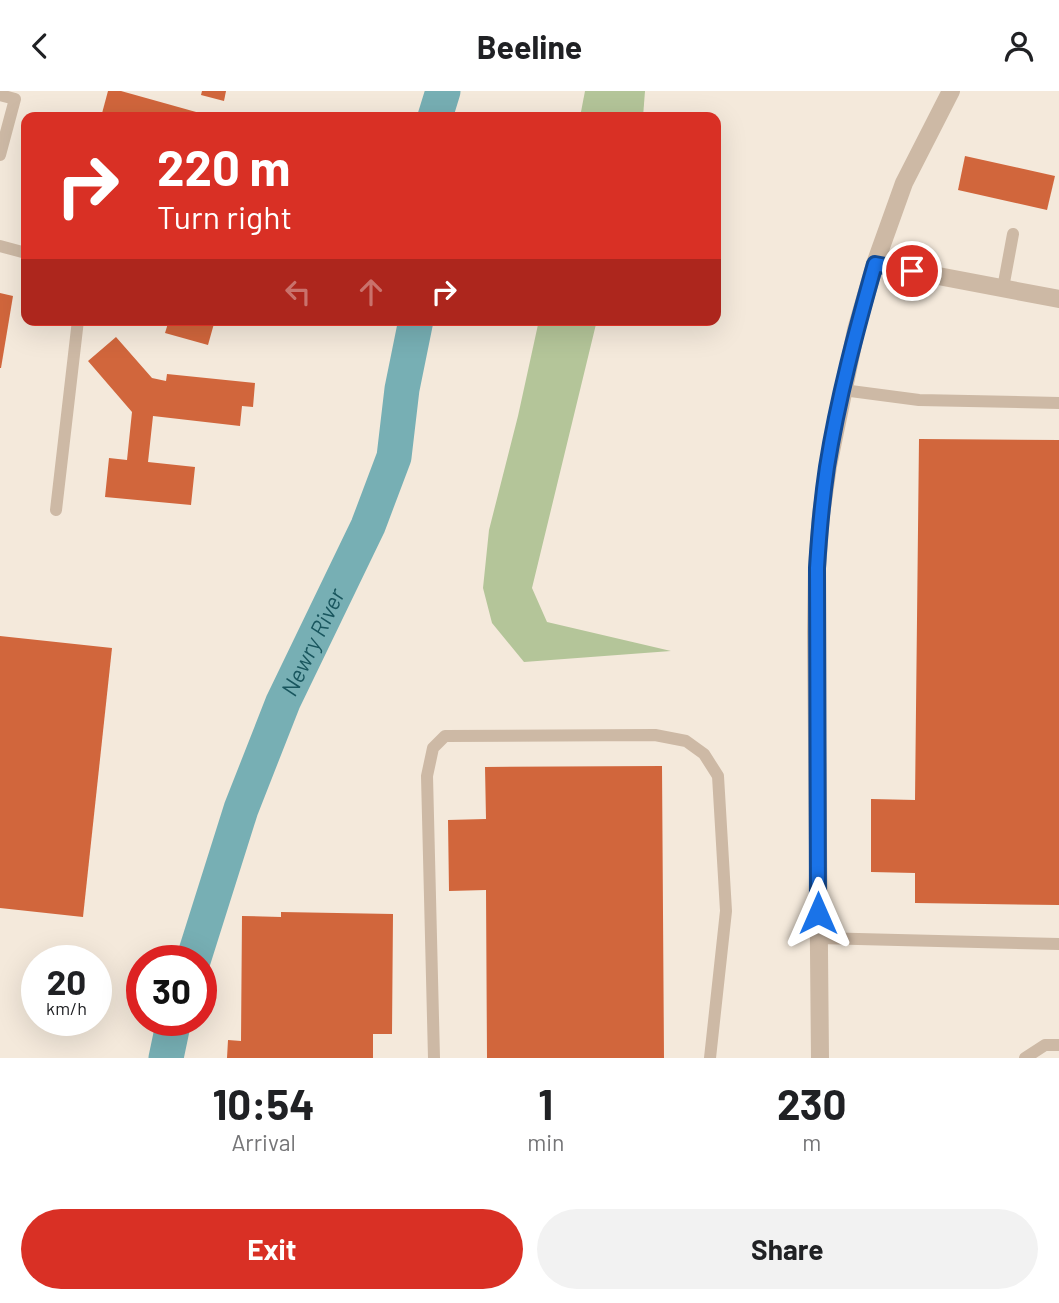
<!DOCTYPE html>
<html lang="en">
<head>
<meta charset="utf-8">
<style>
	:root { --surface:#fff; --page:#f2f2f2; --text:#202124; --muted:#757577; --accent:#d93025 }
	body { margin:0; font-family:Barlow,sans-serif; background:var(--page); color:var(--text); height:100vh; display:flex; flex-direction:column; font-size:26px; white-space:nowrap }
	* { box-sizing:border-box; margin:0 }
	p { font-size:23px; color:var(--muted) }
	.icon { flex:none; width:38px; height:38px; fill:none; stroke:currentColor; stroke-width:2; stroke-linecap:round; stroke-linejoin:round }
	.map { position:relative; height:967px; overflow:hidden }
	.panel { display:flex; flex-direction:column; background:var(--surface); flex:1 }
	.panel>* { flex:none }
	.guide { position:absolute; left:21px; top:21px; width:700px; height:214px; border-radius:14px; box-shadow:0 7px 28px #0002; background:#d93025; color:#fff; overflow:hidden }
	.speed { position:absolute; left:21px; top:854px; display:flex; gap:14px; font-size:35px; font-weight:700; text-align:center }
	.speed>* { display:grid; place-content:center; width:91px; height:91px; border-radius:50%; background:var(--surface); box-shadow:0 7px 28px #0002; line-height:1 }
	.speed small { font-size:18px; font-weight:400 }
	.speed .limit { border:10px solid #d22; background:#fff; color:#111 }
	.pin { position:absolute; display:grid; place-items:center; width:60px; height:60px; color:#fff; margin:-30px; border:4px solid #fff; border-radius:50%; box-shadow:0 2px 7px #0007 }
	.me { position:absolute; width:77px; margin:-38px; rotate:0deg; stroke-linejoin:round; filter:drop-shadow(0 0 5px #0008) }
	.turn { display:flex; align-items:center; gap:24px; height:147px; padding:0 21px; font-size:32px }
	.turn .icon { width:91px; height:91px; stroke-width:2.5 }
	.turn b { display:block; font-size:49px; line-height:60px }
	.lanes { display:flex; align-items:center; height:66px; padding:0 21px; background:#0003; justify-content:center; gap:35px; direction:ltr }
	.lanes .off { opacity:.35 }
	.eta { display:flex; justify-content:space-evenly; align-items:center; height:119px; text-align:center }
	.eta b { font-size:42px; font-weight:700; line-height:49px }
	.button { display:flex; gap:14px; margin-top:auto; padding:14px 21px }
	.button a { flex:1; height:80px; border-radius:42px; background:var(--accent); color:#fff; font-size:28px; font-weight:700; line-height:80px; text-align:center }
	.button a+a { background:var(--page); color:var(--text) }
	header { display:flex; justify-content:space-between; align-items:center; height:91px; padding:0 21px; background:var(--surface); font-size:32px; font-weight:700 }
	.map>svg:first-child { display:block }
	.green { fill:#b4c599 }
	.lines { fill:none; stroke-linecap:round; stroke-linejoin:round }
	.river { stroke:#77afb4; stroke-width:35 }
	.building { fill:#d1663c }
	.service { stroke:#cdb9a5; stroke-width:12 }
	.minor { stroke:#cdb9a5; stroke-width:18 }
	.route-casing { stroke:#114b97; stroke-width:18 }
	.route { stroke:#1a73e8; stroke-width:12 }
	.labels { text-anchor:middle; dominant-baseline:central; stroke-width:7; stroke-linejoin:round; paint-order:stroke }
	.water-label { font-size:23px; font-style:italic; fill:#19565e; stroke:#fbf3e7 }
</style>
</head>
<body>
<header><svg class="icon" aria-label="back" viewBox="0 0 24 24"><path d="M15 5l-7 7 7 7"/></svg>Beeline<svg class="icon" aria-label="person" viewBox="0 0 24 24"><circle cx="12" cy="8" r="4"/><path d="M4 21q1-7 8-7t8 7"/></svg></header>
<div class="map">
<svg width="1059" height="967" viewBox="0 0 1059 967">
	<rect width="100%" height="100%" fill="#f4e9db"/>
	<g class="green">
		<path d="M585,0H645L643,26H580Z"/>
		<path d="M539,229H597L532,497L547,531L671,560L524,571L492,532L483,497L489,439L518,325Z"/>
	</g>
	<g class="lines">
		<g class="river">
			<path d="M435,26L443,0"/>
			<path id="s1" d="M193,870L241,718L283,611L368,435L394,366L402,298L416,229"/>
			<path d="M166,967L174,929"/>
		</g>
	</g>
	<g class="building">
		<path d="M108,0H121L214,26H101Z"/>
		<path d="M202,0H226L224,10L201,4Z"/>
		<path d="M965,65L1055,85L1047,119L958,99Z"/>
		<path d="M0,202L13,205L1,277H0Z"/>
		<path d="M169,229H215L208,254L165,242Z"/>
		<path d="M116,246L152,287L166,290L167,283L255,292L253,316L242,315L240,335L153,325L148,371L195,376L191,414L105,406L109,367L127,369L132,321L88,270Z"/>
		<path d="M919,348L1059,349V814L915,812V782L871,781V708L915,709Z"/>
		<path d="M0,545L112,557L83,826L0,817Z"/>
		<path d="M662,675L664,967H487L486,799L449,800L448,729L486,728L485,676Z"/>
		<path d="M281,821L393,823L392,943H373V967H227L228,949L241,950L242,825L281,826Z"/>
	</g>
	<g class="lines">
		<g class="service">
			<path d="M0,4L15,8L0,64"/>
			<path d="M0,155L26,162"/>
			<path d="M1003,197L1013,143"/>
			<path d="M843,299L919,309L1059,312"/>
			<path d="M56,419L78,229"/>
			<path d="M818,847L1059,853"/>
			<path d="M434,967L427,685L433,657L445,645L655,644L686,650L704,663L718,685L726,820L710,967"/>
			<path d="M1025,967L1045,954H1059"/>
		</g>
		<g class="minor">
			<path d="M875,173L1059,208"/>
			<path d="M820,967L816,541L817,477L821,424L828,375L856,239L875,173L904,92L951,0"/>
		</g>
	</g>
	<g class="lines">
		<g class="route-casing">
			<path id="route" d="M818,822L817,477C819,444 822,410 827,376C838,307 856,240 875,173L912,180"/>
		</g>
		<use href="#route" class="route"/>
	</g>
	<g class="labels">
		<g class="water-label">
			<text stroke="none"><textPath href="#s1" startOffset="341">Newry River</textPath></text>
		</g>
	</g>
</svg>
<div class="speed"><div>20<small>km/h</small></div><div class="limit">30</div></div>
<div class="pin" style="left:912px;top:180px;background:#d93025"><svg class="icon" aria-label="arrive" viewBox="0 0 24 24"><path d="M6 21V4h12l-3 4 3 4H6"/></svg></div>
<svg class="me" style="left:818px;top:822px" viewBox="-20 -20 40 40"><path d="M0-17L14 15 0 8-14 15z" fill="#1a73e8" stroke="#fff" stroke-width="4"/></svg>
<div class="guide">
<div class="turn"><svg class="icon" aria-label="right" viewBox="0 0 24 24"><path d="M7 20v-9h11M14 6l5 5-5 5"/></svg><div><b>220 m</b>Turn right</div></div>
<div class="lanes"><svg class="icon off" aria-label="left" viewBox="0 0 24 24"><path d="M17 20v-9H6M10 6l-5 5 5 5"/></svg><svg class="icon off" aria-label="ahead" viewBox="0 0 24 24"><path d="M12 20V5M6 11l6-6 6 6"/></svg><svg class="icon" aria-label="right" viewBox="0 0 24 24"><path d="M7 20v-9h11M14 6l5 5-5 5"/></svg></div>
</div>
</div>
<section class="panel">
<div class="eta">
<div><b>10:54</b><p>Arrival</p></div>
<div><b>1</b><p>min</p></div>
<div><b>230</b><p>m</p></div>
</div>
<div class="button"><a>Exit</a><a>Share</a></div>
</section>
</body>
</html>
